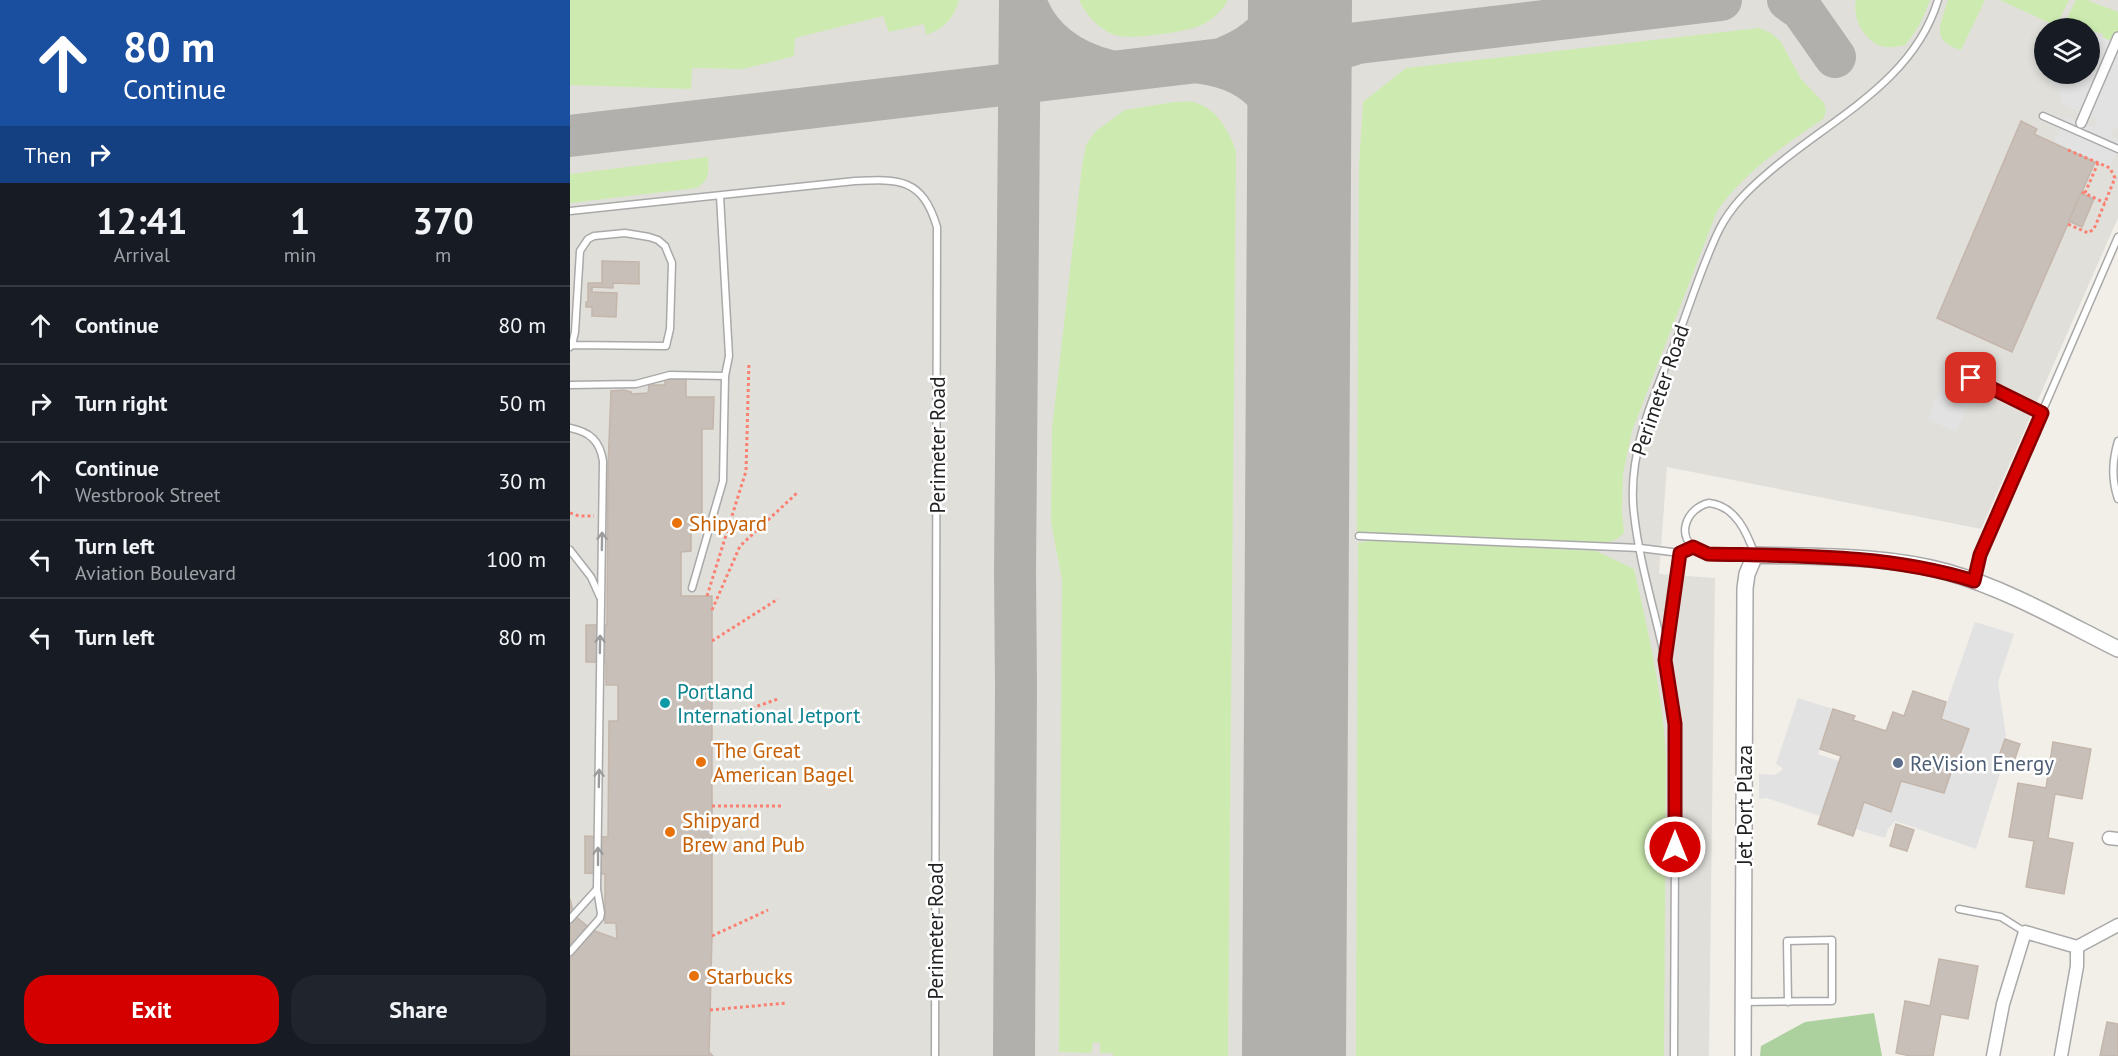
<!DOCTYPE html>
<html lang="en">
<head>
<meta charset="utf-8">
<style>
	:root { --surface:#171b24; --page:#20242c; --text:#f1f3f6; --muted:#9ea1a6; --line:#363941; --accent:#d40000 }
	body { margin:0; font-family:"PT Sans",sans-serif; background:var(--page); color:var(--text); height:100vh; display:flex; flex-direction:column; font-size:22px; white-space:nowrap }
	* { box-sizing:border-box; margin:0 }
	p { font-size:20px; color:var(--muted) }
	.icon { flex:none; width:33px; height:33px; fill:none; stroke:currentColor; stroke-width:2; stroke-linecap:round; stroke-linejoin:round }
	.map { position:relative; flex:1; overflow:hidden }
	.sheet { display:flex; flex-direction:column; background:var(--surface); width:570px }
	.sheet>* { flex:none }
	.guide { background:#1a4fa0; color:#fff; overflow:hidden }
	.buttons { position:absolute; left:1464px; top:18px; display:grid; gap:12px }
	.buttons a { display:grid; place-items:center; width:66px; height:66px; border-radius:50%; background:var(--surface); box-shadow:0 3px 9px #0003; font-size:30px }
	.pin { position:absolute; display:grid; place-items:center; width:51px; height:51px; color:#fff; margin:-26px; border-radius:12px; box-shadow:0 3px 9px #0006 }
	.me { position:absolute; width:66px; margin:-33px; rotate:0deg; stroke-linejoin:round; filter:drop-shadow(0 0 4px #0008) }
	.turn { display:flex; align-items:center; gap:21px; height:126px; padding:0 24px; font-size:27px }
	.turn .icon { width:78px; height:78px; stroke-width:2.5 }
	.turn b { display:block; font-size:42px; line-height:51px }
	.then { display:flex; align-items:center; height:57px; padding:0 24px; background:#0003; gap:12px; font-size:22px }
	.eta { display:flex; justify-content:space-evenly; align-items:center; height:102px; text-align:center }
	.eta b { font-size:36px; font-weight:800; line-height:42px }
	.button { display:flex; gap:12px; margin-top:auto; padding:12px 24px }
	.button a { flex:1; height:69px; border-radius:24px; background:var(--accent); color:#fff; font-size:24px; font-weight:800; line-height:69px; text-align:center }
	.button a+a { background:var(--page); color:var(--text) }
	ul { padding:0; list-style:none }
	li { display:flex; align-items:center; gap:18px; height:78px; padding:0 24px; border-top:2px solid var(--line) }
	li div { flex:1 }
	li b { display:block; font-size:22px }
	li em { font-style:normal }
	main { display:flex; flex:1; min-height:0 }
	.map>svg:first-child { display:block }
	.airport { fill:#e1dfda; fill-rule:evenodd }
	.grass { fill:#cdebb0 }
	.forest { fill:#add19e }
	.parking { fill:#e2e2e2 }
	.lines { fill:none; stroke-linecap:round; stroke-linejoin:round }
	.taxiway { stroke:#b1b0ac; stroke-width:42 }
	.runway { stroke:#b1b0ac; stroke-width:104 }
	.building { fill:#c7bfb8; stroke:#c4b6ab; stroke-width:1.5 }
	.service-casing { stroke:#a9a9a9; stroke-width:9 }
	.pedestrian-casing { stroke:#a9a9a9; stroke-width:12 }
	.minor-casing { stroke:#a9a9a9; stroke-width:15 }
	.tertiary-casing { stroke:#a9a9a9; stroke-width:18 }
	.path { stroke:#fa8072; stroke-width:3; stroke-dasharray:3 3; stroke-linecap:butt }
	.service { stroke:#fff; stroke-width:6 }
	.pedestrian { stroke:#fff; stroke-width:9 }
	.minor { stroke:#fff; stroke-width:12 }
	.tertiary { stroke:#fff; stroke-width:15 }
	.oneway { stroke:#9c9c9c }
	.route-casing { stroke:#8a0000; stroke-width:15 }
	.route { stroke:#d40000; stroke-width:10 }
	.food-dot { fill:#e8710a; stroke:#fff; stroke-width:2 }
	.culture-dot { fill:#0f9aa8; stroke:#fff; stroke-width:2 }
	.service-dot { fill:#5c6f8a; stroke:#fff; stroke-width:2 }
	.labels { text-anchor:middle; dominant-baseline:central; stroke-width:5; stroke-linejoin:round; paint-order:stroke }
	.street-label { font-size:21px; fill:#222; stroke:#fff }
	.food-label { font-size:21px; fill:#c56008; stroke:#fff; text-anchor:start }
	.culture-label { font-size:21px; fill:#0d838f; stroke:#fff; text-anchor:start }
	.service-label { font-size:21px; fill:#4e5e75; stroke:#fff; text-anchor:start }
</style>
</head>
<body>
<main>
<section class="sheet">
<div class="guide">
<div class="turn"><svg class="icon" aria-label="ahead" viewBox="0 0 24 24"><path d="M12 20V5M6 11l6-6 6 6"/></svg><div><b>80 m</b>Continue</div></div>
<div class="then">Then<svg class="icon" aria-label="right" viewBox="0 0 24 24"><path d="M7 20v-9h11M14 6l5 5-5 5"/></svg></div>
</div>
<div class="eta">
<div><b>12:41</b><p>Arrival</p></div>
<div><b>1</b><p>min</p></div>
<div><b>370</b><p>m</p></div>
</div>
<ul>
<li><svg class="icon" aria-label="ahead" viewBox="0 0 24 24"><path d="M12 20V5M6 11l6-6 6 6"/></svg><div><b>Continue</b></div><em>80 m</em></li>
<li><svg class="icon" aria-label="right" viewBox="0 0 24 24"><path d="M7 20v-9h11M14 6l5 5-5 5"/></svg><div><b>Turn right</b></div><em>50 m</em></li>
<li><svg class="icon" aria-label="ahead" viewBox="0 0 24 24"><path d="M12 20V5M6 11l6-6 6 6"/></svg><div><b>Continue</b><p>Westbrook Street</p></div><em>30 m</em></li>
<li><svg class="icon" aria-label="left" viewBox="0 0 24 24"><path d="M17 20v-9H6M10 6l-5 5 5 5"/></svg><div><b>Turn left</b><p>Aviation Boulevard</p></div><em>100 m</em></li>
<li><svg class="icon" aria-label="left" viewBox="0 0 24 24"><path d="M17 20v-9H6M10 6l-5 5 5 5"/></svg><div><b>Turn left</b></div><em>80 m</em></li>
</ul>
<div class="button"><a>Exit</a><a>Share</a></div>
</section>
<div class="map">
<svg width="1548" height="1056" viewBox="0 0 1548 1056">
	<rect width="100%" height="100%" fill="#f2efe9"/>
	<path class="airport" d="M0,0H1548V218L1411,529L1097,467L1089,574L1145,578L1139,1056H0ZM1474,28H1520V74H1474Z"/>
	<g class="grass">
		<path d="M0,0H389C384,18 374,29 356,35L354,24L319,32L313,16L225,38L224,56L173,69L122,68L121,89L0,85Z"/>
		<path d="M509,0H658C653,10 642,20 632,25C617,32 565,39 549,36C532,33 516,15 509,0Z"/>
		<path d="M1286,0H1360C1354,17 1347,31 1335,45C1329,46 1322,48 1316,47C1295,44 1282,19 1286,0Z"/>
		<path d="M1378,0H1415L1391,50C1359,41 1371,24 1378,0Z"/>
		<path d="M1430,0H1499L1486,26Z"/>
		<path d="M1506,0H1517L1548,12V32L1543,42L1533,38V34C1523,30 1513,30 1504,26L1502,28H1492Z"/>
		<path d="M1189,28L1201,33L1211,42L1231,79L1254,103L1256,111L1253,119C1213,146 1176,171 1147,211L1062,431L1053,474L1052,513L1054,533L1047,539L1033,544L787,532L789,165L793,102L836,68Z"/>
		<path d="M604,102C610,102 617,101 623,102C646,107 659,131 666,151L658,1056H543V1053H530V1043L523,1042L522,1051L519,1053L489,1052L492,580L481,522L482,429L512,166L516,145L526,131L555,110Z"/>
		<path d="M138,157C139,172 140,179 127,188L0,203V174Z"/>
		<path d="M803,540L1026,551L1064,569C1078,630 1092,691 1096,754L1094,1056H786L788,543Z"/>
	</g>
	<path class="forest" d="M1304,1013L1312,1056H1190L1191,1046L1235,1022Z"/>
	<g class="parking">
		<path d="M1520,32L1548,44V128L1544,129L1541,134L1548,140V149L1540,168L1484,143L1495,116L1522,127L1526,126L1527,122L1526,119L1492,104L1488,87L1478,83L1483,74H1520Z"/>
		<path d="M1388,349L1419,363L1386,432L1357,419Z"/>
		<path d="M1405,622L1444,634L1428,682L1436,736L1427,762L1433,764L1406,849L1325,821L1318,829L1315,838L1285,829L1294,802L1321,811L1331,781L1374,793L1384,764L1387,765L1399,729L1371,719Z"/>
		<path d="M1228,698L1263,709L1248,754L1269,761L1250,816L1197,798L1189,799V774L1204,775L1211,771L1213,768L1206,764Z"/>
	</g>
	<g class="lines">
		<g class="taxiway">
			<path d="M455,0C468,39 501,62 540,71"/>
			<path d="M1218,0L1232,10L1265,57"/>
			<path d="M658,56C684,46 706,26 718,0"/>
			<path d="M631,63C695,71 717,113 729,170"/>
			<path d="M729,119C733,86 744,52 782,45"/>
			<path d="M0,136L1151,0"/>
			<path d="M444,1056L446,686L445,573L450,0"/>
		</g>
		<path class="runway" d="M724,1056L730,0"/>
	</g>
	<g class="building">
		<path d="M1451,121L1467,129L1464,134L1525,162L1442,352L1367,318Z"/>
		<path d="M1511,193L1524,199L1512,227L1499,221Z"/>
		<path d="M32,261L69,262V284L43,283V288L22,287V292L47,293L46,317L22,316V307H16V302H18V283H32Z"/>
		<path d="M95,379H116V397H144L143,429H132V518L116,519V524H121V551L111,552V596H142V936L139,1052L143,1056H0V899L4,915L22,930L47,939L46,923H35V874L15,873V836L38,837L39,721H48V685H36V662H16V625H37L38,468L41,391L54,390L61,392L62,394L78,393L79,385H95Z"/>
		<path d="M1343,691L1376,702L1371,719L1399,729L1386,765L1384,764L1374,793L1331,781L1321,812L1294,802L1283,836L1248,824L1271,756L1250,749L1263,709L1285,716L1283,720L1316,731L1323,712L1334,716Z"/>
		<path d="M1435,739L1450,744L1442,767L1427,762Z"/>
		<path d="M1483,742L1521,749L1512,799L1485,794L1478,838L1503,843L1494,894L1456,887L1464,841L1439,837L1448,783L1476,788Z"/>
		<path d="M1326,824L1344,830L1337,851L1320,846Z"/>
		<path d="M1369,959L1408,966L1398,1019L1371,1014L1363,1056H1340L1326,1053L1335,1001L1360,1006Z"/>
		<path d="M1537,1022L1548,1024V1056H1530Z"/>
	</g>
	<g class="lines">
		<g class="service-casing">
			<g id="service">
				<path d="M1473,116L1548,149"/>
				<path d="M0,211L285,181C330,179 352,178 367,227L365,1056"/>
				<path d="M0,347L2,345L96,346L100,329L102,263L95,246L88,240L79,237L55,233L24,236L18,239L10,251L5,332L2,345"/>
				<path d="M1401,378L1472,413"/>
				<path d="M0,385L66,384L100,375L155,376"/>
				<path d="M0,428C20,432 30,441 33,461L27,889L31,913L30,918L0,952"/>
				<path d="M1548,441C1542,461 1541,479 1548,499"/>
				<path d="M1139,503C1166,506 1177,533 1185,555C1170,555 1142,558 1129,551C1104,538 1116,508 1139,503Z"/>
				<path d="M789,536L1070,548L1110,553L1123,547"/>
				<path d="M0,550L21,577L30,597"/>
				<path d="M1404,580L1410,555L1548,237"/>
				<path d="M122,588L153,481L155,376L159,356L150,196"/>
				<path d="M1095,656L1110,553"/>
				<path d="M1389,909L1431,917L1455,932"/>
				<path d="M0,919L27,889"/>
				<path d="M1173,1002L1262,1001V940L1217,941L1218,1002"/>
				<path d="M1104,1056C1104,987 1105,919 1105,850C1105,809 1107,768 1105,727C1101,655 1072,586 1064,514C1056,449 1088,387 1111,328C1123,295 1134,261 1149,230C1161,206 1179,189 1199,172C1260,119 1343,83 1368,0"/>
			</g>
		</g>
		<g class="pedestrian-casing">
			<path id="pedestrian" d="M1511,123L1548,37"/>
		</g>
		<g class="minor-casing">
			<g id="minor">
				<path d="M1539,838L1548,839"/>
				<path d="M1507,947L1548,925"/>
				<path d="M1423,1056L1433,1004L1455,932L1507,947V966L1491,1056"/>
			</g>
		</g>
		<g class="tertiary-casing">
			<path id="tertiary" d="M1173,1056L1175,588L1177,574L1185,555C1249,557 1315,555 1377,572C1437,589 1492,621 1548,649"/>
		</g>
		<g class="path">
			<path d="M1498,150L1540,168L1545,178L1524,229L1518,233L1498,224"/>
			<path d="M1512,192L1535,203"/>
			<path d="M1515,193L1528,163"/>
			<path d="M0,513L9,516H24"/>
			<path d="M137,596L176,471L179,362"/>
			<path d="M142,610L170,546L227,493"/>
			<path d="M142,641L208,599"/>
			<path d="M142,722L208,699"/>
			<path d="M142,806H211"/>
			<path d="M142,936L198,910"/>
			<path d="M140,1010L217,1003"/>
		</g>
		<use href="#service" class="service"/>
		<use href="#pedestrian" class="pedestrian"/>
		<use href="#minor" class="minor"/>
		<use href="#tertiary" class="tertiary"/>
	</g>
	<defs><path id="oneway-shaft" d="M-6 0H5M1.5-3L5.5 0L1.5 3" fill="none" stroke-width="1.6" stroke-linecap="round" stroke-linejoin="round" transform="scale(1.5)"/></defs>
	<g class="oneway">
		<use href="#oneway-shaft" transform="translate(32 541) rotate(-89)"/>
		<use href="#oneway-shaft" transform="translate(30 644) rotate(-89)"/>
		<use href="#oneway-shaft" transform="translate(29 778) rotate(-89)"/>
		<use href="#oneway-shaft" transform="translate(28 856) rotate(-90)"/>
	</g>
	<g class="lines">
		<g class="route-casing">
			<path id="route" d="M1105,847V724L1095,660L1110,553L1123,547L1138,554C1228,556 1318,554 1404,581L1410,555L1472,413L1401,378"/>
		</g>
		<use href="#route" class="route"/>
	</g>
	<g class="food-dot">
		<circle cx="107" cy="523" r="6"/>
		<circle cx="131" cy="762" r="6"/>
		<circle cx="100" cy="832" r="6"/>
		<circle cx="124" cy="976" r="6"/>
	</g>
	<circle class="culture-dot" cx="95" cy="703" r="6"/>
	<circle class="service-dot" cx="1328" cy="763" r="6"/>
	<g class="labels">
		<g class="street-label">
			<text transform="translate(1090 390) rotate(-71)">Perimeter Road</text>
			<text transform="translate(367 445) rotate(-90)">Perimeter Road</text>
			<text transform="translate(1174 805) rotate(-90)">Jet Port Plaza</text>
			<text transform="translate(365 931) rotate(-90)">Perimeter Road</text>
		</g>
		<g class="food-label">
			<text x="119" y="523">Shipyard</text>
			<text x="143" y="750">The Great<tspan x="143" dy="24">American Bagel</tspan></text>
			<text x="112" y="820">Shipyard<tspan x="112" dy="24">Brew and Pub</tspan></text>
			<text x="136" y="976">Starbucks</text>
		</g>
		<g class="culture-label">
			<text x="107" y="691">Portland<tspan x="107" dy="24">International Jetport</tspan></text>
		</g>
		<g class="service-label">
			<text x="1340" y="763">ReVision Energy</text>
		</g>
	</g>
</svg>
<div class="buttons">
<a><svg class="icon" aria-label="layers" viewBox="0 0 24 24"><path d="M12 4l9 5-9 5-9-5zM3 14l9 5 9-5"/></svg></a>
</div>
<div class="pin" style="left:1401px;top:378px;background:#d93025"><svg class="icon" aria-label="arrive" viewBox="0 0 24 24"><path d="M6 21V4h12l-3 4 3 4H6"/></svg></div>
<svg class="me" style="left:1105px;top:847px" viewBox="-20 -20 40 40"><circle r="17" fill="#d40000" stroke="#fff" stroke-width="3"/><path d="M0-11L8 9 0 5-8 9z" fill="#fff"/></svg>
</div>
</main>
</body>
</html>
